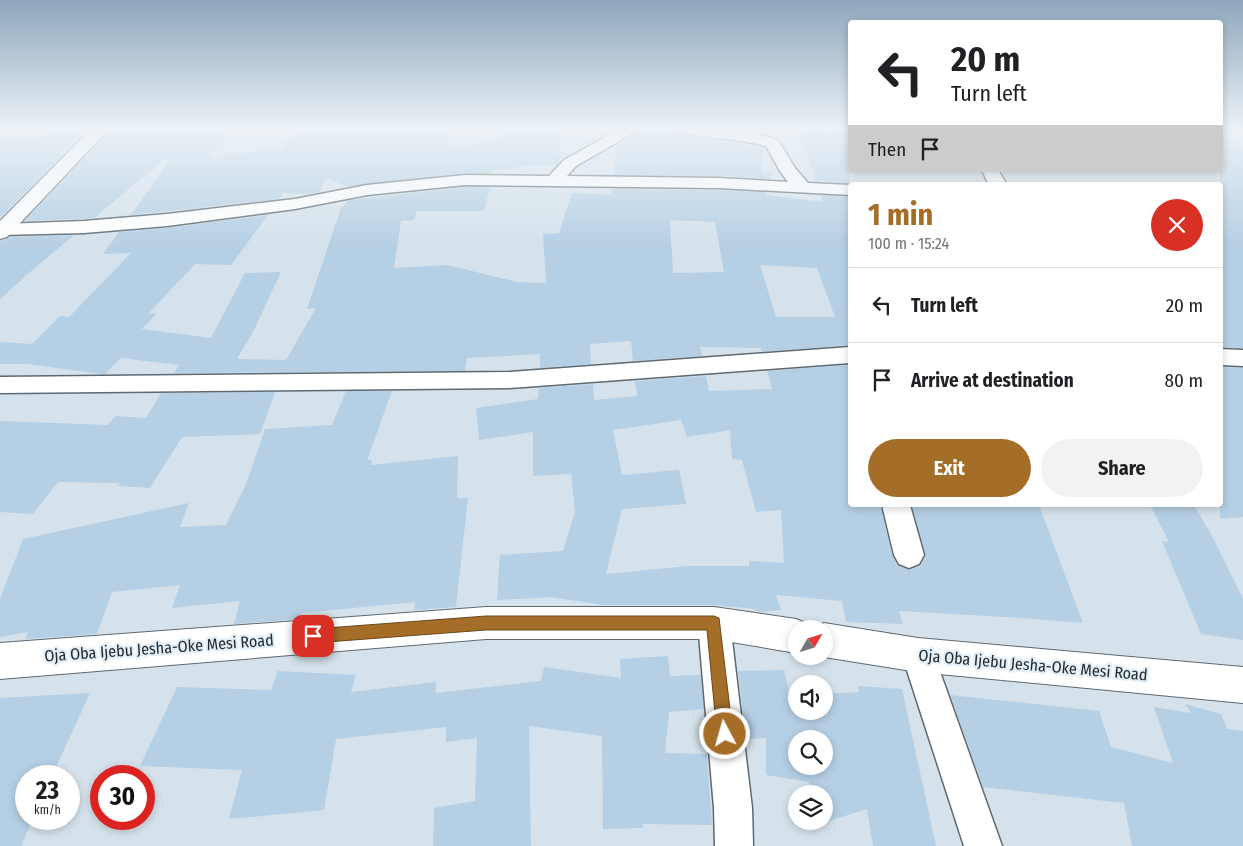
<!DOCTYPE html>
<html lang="en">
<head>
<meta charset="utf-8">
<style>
	:root { --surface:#fff; --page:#f2f2f2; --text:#202124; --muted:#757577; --line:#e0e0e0; --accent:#a46e29 }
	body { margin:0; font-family:"Fira Sans Condensed",sans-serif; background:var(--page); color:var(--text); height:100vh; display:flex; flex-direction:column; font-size:19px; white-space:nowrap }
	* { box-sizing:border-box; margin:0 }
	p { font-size:16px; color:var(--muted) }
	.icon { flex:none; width:28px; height:28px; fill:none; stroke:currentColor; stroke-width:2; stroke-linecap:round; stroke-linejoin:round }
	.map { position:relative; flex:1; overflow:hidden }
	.details { position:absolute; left:848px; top:182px; width:375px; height:325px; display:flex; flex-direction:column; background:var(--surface); border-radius:5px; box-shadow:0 2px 8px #0003 }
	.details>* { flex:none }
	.banner { position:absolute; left:848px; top:20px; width:375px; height:152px; border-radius:5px; box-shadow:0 2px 8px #0003; background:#fff; color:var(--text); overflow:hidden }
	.needle { width:32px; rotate:51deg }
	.tools { position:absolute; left:788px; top:620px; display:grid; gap:10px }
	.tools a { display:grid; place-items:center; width:45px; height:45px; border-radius:50%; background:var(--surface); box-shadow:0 2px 8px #0003; font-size:25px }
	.speed { position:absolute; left:15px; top:765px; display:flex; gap:10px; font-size:25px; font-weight:700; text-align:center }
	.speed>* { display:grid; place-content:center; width:65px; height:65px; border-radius:50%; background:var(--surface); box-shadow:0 2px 8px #0003; line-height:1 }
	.speed small { font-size:12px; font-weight:400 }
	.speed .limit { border:8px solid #d22; background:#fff; color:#111 }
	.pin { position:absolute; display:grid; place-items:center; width:42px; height:42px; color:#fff; margin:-21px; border-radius:10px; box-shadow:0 2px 8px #0006 }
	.me { position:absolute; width:55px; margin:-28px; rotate:354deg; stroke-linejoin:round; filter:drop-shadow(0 0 4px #0008) }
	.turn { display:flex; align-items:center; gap:18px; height:105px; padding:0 20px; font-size:22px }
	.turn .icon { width:65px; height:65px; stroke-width:2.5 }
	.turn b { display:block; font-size:35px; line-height:42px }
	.then { display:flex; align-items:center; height:48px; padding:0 20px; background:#0003; gap:10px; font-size:19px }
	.round { display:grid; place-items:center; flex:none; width:52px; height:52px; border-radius:26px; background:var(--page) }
	.summary { display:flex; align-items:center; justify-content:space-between; height:85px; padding:0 20px }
	h1 { font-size:30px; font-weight:700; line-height:38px; color:var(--accent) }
	.action { display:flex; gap:10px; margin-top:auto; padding:10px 20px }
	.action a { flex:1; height:58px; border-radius:30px; background:var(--accent); color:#fff; font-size:20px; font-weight:700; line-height:58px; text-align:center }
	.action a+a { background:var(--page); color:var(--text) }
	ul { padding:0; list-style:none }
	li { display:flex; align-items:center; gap:15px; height:75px; padding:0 20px; border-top:1px solid var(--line) }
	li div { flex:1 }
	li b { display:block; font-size:19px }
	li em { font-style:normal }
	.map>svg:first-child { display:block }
	.building { fill:#b5cfe4; fill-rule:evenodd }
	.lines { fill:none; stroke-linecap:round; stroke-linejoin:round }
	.minor-casing { stroke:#5e6972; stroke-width:3 }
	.tertiary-casing { stroke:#5e6972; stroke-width:2 }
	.secondary-casing { stroke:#5e6972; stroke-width:2 }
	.path { stroke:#7a8288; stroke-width:2; stroke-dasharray:0.5 2.5; stroke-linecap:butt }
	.minor { fill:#fff; fill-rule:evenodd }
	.tertiary { fill:#fff; fill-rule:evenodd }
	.secondary { fill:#fff; fill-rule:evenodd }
	.route { fill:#a46e29; stroke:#6b481b }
	.labels { text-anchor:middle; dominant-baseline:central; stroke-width:4.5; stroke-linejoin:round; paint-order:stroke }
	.near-street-label { font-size:16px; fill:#252a2d; stroke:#e2eff9 }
</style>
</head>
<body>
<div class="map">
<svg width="1243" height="846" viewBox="0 0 1243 846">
	<rect width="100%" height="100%" fill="#d5e2eb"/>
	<g class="building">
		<path d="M46,129H88L0,218V139L43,136Z"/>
		<path d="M111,129L233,131L209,156L283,149L287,139H293L296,129H455L447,146L495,142L501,131L511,129H559L560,162L557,165L519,166V168L493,170V173H465L348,187L326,178L320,192L310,194L283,193L279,199L131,215L169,161L166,158L94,218L24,221Z"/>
		<path d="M642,129H677L681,134L691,136L764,147L761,172L771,173L770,179L719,176L614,175L616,145Z"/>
		<path d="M798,129H850V183L816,181Z"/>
		<path d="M1220,129H1225L1243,151V348L1220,347Z"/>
		<path d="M465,187H490L484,211H417L414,220L401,221L394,268L447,265L517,282L546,283L543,234L559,233L572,193L612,195V189L719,190L767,192V195L823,202L820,195L850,197V345L762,352L761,348L700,347L702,356L633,361L631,341L590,344L591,364L540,368V354L467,358L465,371L174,373L179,365L121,358L105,374H102L27,364H0V342L32,344L60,316L69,317L131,253L103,254L119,232L167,228L268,215L231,265L195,264L149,313L156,314L142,329L211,338L245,273L281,272L254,330L237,359L286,360L316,308L307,309L341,208L349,200ZM670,220L715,222L724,272L673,273ZM760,265L817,268L835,317H776Z"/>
		<path d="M74,235L29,273L0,299V241L10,237Z"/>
		<path d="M850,365V505H880L892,555L897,565L910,570L920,566L926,556L912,505H1039L1083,623L1023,618L899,611L903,624L846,622L842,601L776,595L781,610L762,612L756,611L755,609L714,605H603L550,597L497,600L500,555L563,551L575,512L571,474L533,476V432L479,440L476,408L538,399L539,388L593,384L594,400L637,396L635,381L706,376L709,391L772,389L767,371ZM681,420L687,437L730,430L732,459L742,460L756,512L781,510L784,563L749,561V566H688L606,574L622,509L686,504L679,470L622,475L613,430Z"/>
		<path d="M1220,367L1243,368V517L1220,519Z"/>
		<path d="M346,391H392L367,460H372L371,465L458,456L457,498H468L456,607L414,610L415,602L301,613L300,619L234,624L240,601L172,608L180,585L112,592L97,634L25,639L28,632L0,637V599L23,539L189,503L180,527L226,525L246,484L265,429L332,425Z"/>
		<path d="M275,392L260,434L182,437L150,488L118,486L120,483L58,482L33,514L0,512V421L108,425L115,416L146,418L161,393Z"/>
		<path d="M1150,505H1194L1213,538L1243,599V640L1201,634L1162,541L1169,542Z"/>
		<path d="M668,656L670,676L701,675L704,709L669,712L665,753L707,754L712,825L643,824V828L603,829L602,736L529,726L531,846H433L434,808L475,801L477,738L446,742V727L336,739L324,810L229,819L242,770L140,766L177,687L271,690L278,671L356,675L351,692L436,682L435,693L541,681L544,667L621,678L620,659Z"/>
		<path d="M784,670L790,697L796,696V711H824V694L859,692L858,686L902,689L936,846H873L867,809L813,826V821H824V794H810L809,782L766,775V738L746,739L738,671ZM796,739H824V766H796Z"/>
		<path d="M90,693L52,776H26V819H33L21,846H0V698Z"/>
		<path d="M950,695L1099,711L1111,747L1173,763L1154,707L1191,713L1185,704L1221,714L1227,729L1243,731V846H1132L1124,803L983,787Z"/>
	</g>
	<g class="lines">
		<g class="minor-casing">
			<g id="minor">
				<path d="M620,129H640L576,166L567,176L719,178L788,182L780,171L766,146C738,138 709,139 681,132L679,129C713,129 745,130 778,140L795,168L808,183L851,185L850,195L719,188L465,185L367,195L295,209L167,226L84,233L0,235V225L3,224L84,221L167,214L295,199L367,185L465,175L549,176L564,160Z"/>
				<path d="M982,170H998L1007,185H989Z"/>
				<path d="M850,347V363L510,388L0,393V377L510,372Z"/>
				<path d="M1220,349L1243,350V366L1220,365Z"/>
				<path d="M882,505H910L924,555L919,564L909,568L899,564L894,555Z"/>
				<path d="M714,608L725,613L730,623L752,808L753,846H715L714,808L698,623L703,613Z"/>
				<path d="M918,639L930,644L934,655L1002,846H964L902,655L906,644Z"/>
			</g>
		</g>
		<g class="tertiary-casing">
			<path id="tertiary" d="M91,129H109L7,237L0,239V221Z"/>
		</g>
		<g class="secondary-casing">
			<g id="secondary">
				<path d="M486,607H714L796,619L808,624L810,629H796V653L714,639H486L0,679V643Z"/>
				<path d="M824,623L918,638L1243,667V703L918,672L824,657L822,656L824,629H811Z"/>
			</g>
		</g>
		<g class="path">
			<path d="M791,137L850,132"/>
			<path d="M1220,148L1243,150"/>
		</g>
		<use href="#minor" class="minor"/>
		<use href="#tertiary" class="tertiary"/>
		<use href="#secondary" class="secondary"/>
	</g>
	<linearGradient id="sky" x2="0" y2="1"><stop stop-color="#8da6bc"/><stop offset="0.52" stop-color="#ecf2f6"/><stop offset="1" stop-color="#ecf2f6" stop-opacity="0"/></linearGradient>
	<rect width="1243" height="248" fill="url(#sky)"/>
	<path class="route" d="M486,616H714L719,618L733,734L731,740L725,742L720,740L717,734L707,630H486L313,643L308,641L306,636L308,631L313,629Z"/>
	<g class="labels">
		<g class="near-street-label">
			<text transform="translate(159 648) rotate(-4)">Oja Oba Ijebu Jesha-Oke Mesi Road</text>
			<text transform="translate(1033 665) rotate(5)">Oja Oba Ijebu Jesha-Oke Mesi Road</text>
		</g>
	</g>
</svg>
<div class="tools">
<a><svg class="needle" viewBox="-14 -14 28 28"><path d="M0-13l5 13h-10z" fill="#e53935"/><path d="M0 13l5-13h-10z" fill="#757577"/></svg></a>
<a><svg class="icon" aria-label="sound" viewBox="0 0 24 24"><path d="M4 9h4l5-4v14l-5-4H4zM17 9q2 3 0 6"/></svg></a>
<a><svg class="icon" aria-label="search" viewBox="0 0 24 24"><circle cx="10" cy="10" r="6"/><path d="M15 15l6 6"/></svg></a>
<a><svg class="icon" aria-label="layers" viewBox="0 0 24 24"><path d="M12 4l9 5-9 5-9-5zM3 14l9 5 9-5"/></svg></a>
</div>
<div class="speed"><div>23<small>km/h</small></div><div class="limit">30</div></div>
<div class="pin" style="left:313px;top:636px;background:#d93025"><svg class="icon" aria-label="arrive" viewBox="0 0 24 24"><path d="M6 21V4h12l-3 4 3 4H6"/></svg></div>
<svg class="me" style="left:725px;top:734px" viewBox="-20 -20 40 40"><circle r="17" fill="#a46e29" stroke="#fff" stroke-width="3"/><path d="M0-11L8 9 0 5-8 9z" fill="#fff"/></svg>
<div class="banner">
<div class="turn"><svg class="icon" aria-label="left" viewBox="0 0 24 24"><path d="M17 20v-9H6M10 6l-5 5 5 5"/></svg><div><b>20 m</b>Turn left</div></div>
<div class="then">Then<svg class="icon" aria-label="arrive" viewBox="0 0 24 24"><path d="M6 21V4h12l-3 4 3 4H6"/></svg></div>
</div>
<section class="details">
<div class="summary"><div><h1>1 min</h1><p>100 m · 15:24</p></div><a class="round" style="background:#d93025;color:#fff"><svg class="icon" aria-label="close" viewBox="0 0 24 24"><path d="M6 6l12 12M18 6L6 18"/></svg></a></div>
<ul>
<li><svg class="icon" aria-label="left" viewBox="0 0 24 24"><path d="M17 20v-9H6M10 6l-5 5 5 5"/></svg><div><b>Turn left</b></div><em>20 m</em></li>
<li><svg class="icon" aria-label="arrive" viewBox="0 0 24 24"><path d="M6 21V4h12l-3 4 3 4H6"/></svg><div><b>Arrive at destination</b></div><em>80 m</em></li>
</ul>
<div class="action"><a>Exit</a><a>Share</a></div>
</section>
</div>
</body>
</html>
